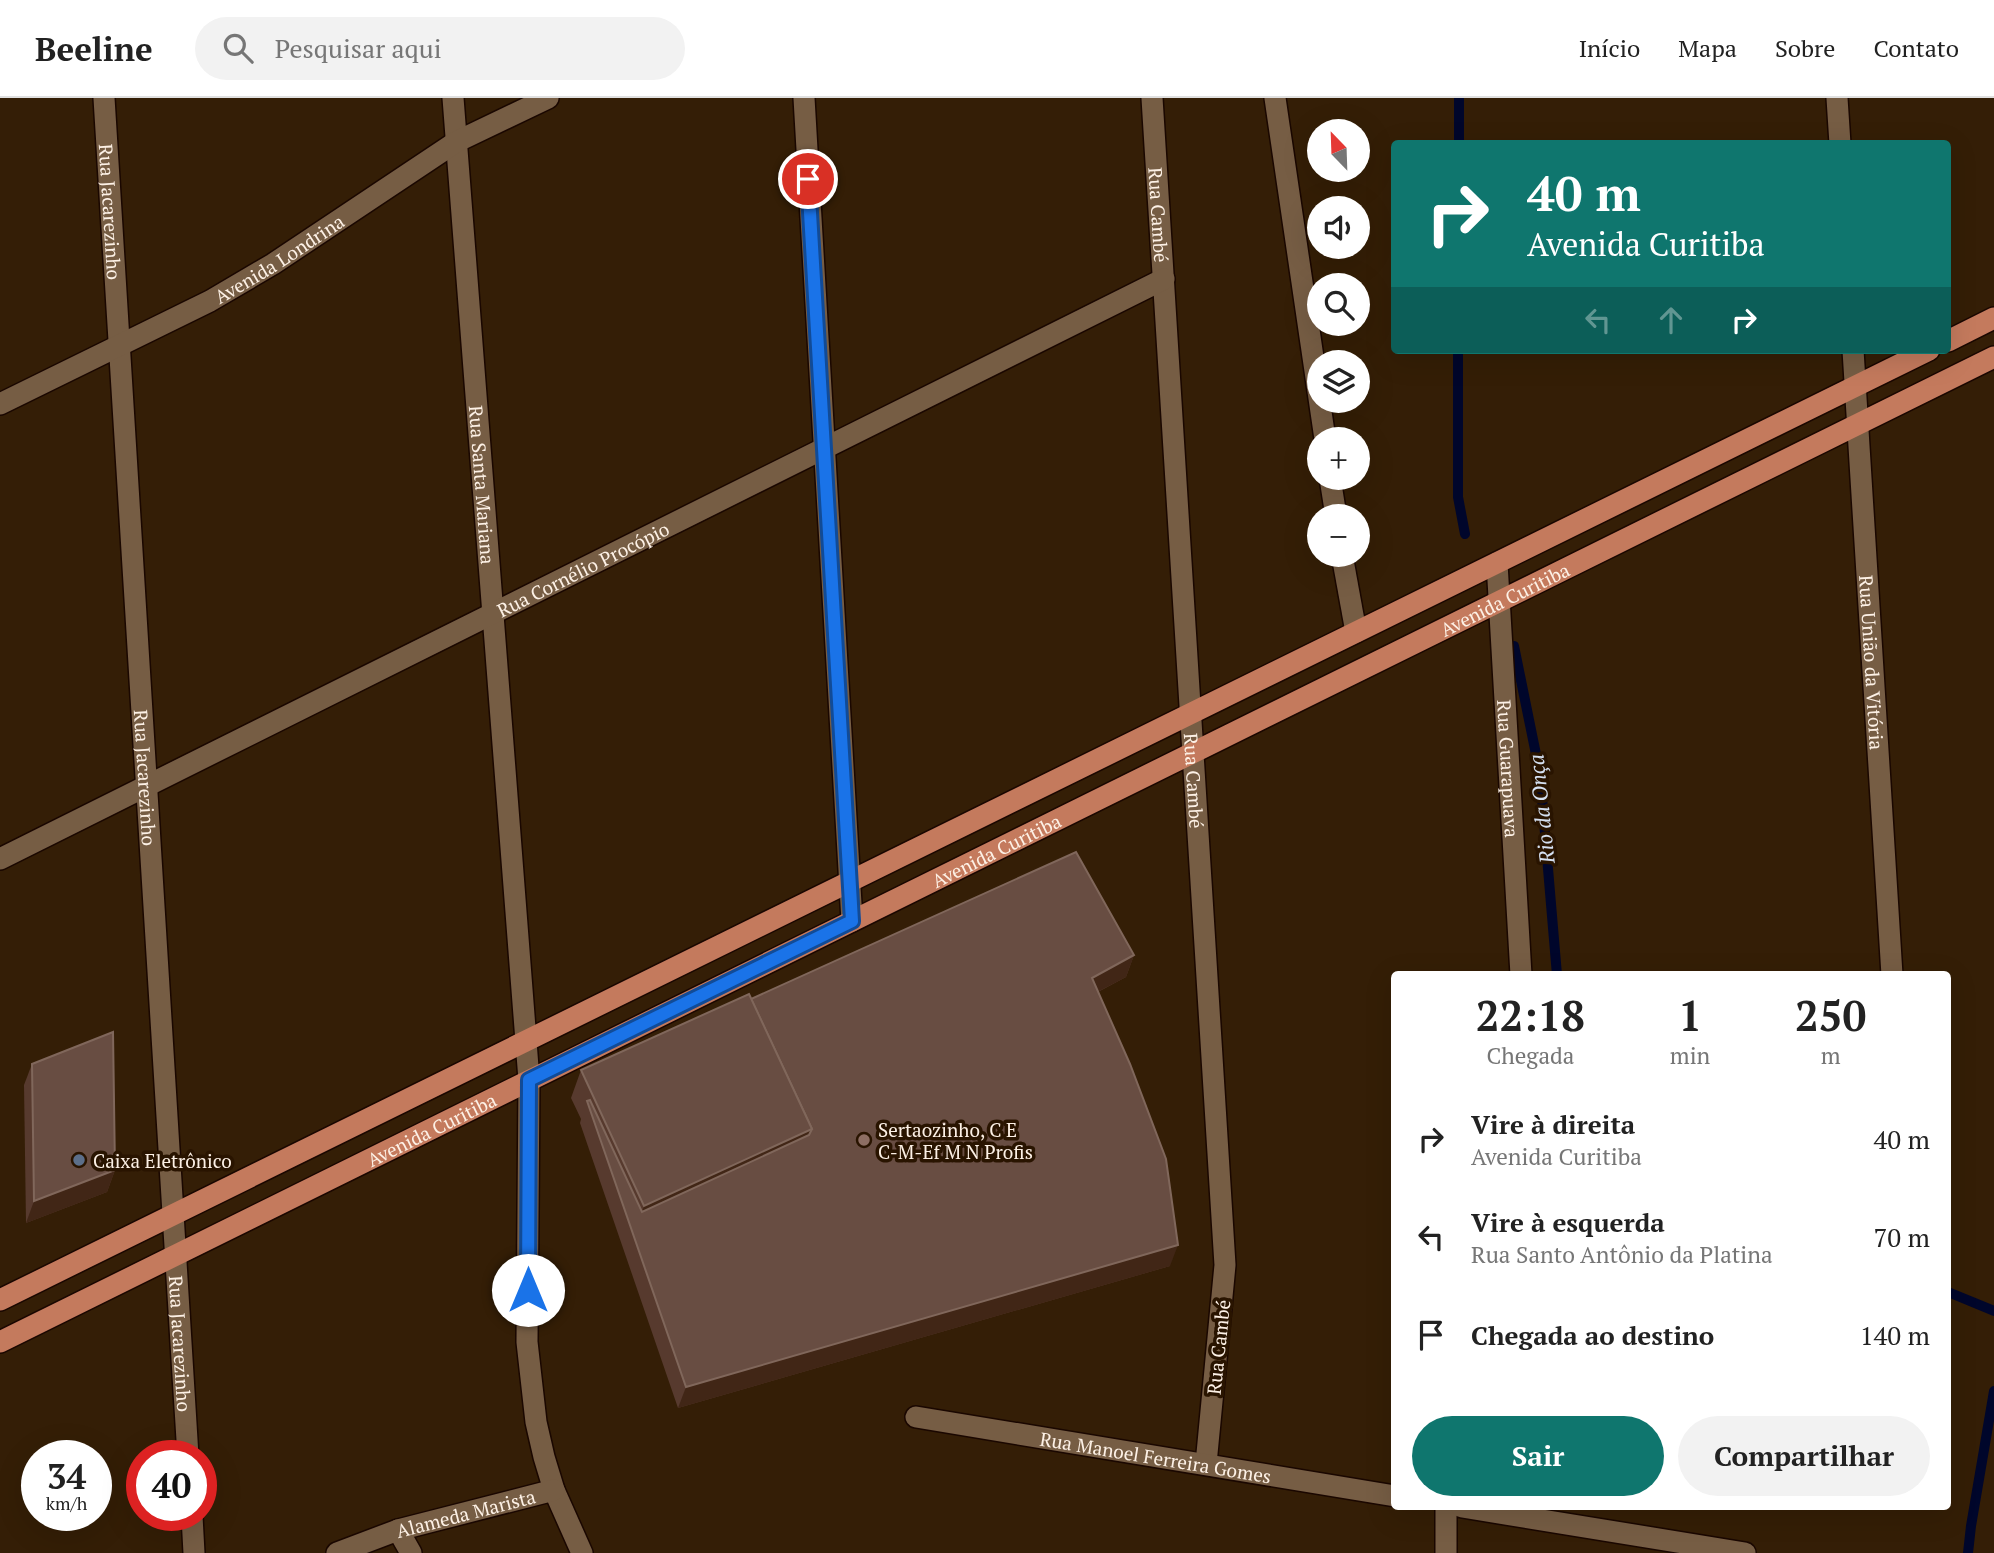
<!DOCTYPE html>
<html lang="pt">
<head>
<meta charset="utf-8">
<style>
	:root { --surface:#fff; --page:#f2f2f2; --text:#222; --muted:#767676; --line:#e0e0e0; --accent:#0f766e }
	body { margin:0; font-family:"PT Serif",serif; background:var(--page); color:var(--text); height:100vh; display:flex; flex-direction:column; font-size:26px; white-space:nowrap }
	* { box-sizing:border-box; margin:0 }
	p { font-size:23px; color:var(--muted) }
	.icon { flex:none; width:38px; height:38px; fill:none; stroke:currentColor; stroke-width:2; stroke-linecap:round; stroke-linejoin:round }
	.map { position:relative; flex:1; overflow:hidden }
	.side { position:absolute; left:1391px; top:873px; width:560px; height:539px; display:flex; flex-direction:column; background:var(--surface); border-radius:7px; box-shadow:0 7px 28px #0002 }
	.side>* { flex:none }
	.banner { position:absolute; left:1391px; top:42px; width:560px; height:214px; border-radius:7px; box-shadow:0 7px 28px #0002; background:#0f766e; color:#fff; overflow:hidden }
	.needle { width:46px; rotate:337deg }
	.controls { position:absolute; left:1307px; top:21px; display:grid; gap:14px }
	.controls a { display:grid; place-items:center; width:63px; height:63px; border-radius:50%; background:var(--surface); box-shadow:0 7px 28px #0002; font-size:35px }
	.speed { position:absolute; left:21px; top:1342px; display:flex; gap:14px; font-size:35px; font-weight:700; text-align:center }
	.speed>* { display:grid; place-content:center; width:91px; height:91px; border-radius:50%; background:var(--surface); box-shadow:0 7px 28px #0002; line-height:1 }
	.speed small { font-size:18px; font-weight:400 }
	.speed .limit { border:10px solid #d22; background:#fff; color:#111 }
	.pin { position:absolute; display:grid; place-items:center; width:60px; height:60px; color:#fff; margin:-30px; border:4px solid #fff; border-radius:50%; box-shadow:0 2px 7px #0007 }
	.me { position:absolute; width:77px; margin:-38px; rotate:0deg; stroke-linejoin:round; filter:drop-shadow(0 0 5px #0008) }
	.turn { display:flex; align-items:center; gap:24px; height:147px; padding:0 21px; font-size:32px }
	.turn .icon { width:91px; height:91px; stroke-width:2.5 }
	.turn b { display:block; font-size:49px; line-height:60px }
	.lanes { display:flex; align-items:center; height:66px; padding:0 21px; background:#0003; justify-content:center; gap:35px; direction:ltr }
	.lanes .off { opacity:.35 }
	.eta { display:flex; justify-content:space-evenly; align-items:center; height:119px; text-align:center }
	.eta b { font-size:42px; font-weight:700; line-height:49px }
	.button { display:flex; gap:14px; margin-top:auto; padding:14px 21px }
	.button a { flex:1; height:80px; border-radius:42px; background:var(--accent); color:#fff; font-size:28px; font-weight:700; line-height:80px; text-align:center }
	.button a+a { background:var(--page); color:var(--text) }
	ul { padding:0; list-style:none }
	li { display:flex; align-items:center; gap:21px; height:98px; padding:0 21px }
	li div { flex:1 }
	li b { display:block; font-size:26px }
	li em { font-style:normal }
	header { display:flex; align-items:center; gap:42px; box-sizing:border-box; height:98px; padding:0 35px; background:var(--surface); border-bottom:2px solid var(--line) }
	header strong { font-size:33px }
	nav { display:flex; gap:38px; margin-inline-start:auto; font-size:24px }
	.search { width:490px; height:63px; background:var(--page); display:flex; align-items:center; gap:18px; box-sizing:border-box; padding:0 24px; border-radius:38px; color:var(--muted); font-size:26px }
	.map>svg:first-child { display:block }
	.lines { fill:none; stroke-linecap:round; stroke-linejoin:round }
	.stream { stroke:#00062b; stroke-width:10 }
	.minor-casing { stroke:#1a0700; stroke-width:24 }
	.major-casing { stroke:#1a0700; stroke-width:24 }
	.minor { stroke:#765d44; stroke-width:21 }
	.major { stroke:#c47a5d; stroke-width:21 }
	.wall { fill:#573a2e }
	.shaded-wall { fill:#412616 }
	.building { fill:#684d42; stroke:#80675b; stroke-width:2 }
	.route-casing { stroke:#114b97; stroke-width:18 }
	.route { stroke:#1a73e8; stroke-width:12 }
	.education-dot { fill:#8d6e63; stroke:#291400; stroke-width:2.5 }
	.service-dot { fill:#5c6f8a; stroke:#291400; stroke-width:2.5 }
	.labels { text-anchor:middle; dominant-baseline:central; stroke-width:7; stroke-linejoin:round; paint-order:stroke }
	.street-label { font-size:19px; fill:#fdf1e6; stroke:#291400 }
	.poi-label { font-size:19px; fill:#fdf1e6; stroke:#291400; text-anchor:start }
	.water-label { font-size:21px; font-style:italic; fill:#d5e0f1; stroke:#291400 }
</style>
</head>
<body>
<header>
<strong>Beeline</strong>
<div class="search"><svg class="icon" aria-label="search" viewBox="0 0 24 24"><circle cx="10" cy="10" r="6"/><path d="M15 15l6 6"/></svg>Pesquisar aqui</div>
<nav><a>Início</a><a>Mapa</a><a>Sobre</a><a>Contato</a></nav>
</header>
<div class="map">
<svg width="1994" height="1455" viewBox="0 0 1994 1455">
	<rect width="100%" height="100%" fill="#341e06"/>
	<g class="lines">
		<g class="stream">
			<path d="M1459,46V0"/>
			<path d="M1458,252V399L1465,436"/>
			<path d="M1514,548L1540,676L1557,877"/>
			<path d="M1948,1194L1994,1213"/>
			<path d="M1968,1455L1971,1428L1994,1293"/>
		</g>
		<g class="minor-casing">
			<g id="minor">
				<path id="s1" d="M104,0L188,1358"/>
				<path id="s2" d="M453,0L529,982L527,1244L536,1324L544,1359L554,1392L582,1455"/>
				<path d="M804,0L852,823"/>
				<path id="s3" d="M1152,0L1225,1167L1206,1366"/>
				<path d="M1275,0L1325,341"/>
				<path d="M1837,0L1840,46"/>
				<path id="s4" d="M1853,252L1892,877"/>
				<path id="s5" d="M0,306L210,203L273,166L456,44L548,0"/>
				<path d="M1330,380L1336,418"/>
				<path d="M1342,457L1356,534"/>
				<path id="s6" d="M1497,465L1521,877"/>
				<path id="s7" d="M0,761L1164,181"/>
				<path id="s8" d="M916,1319L1395,1398"/>
				<path d="M1446,1409V1455"/>
				<path d="M1462,1409L1745,1455"/>
				<path d="M192,1418L194,1455"/>
				<path d="M398,1432L411,1455"/>
				<path id="s9" d="M337,1455L398,1432L554,1392"/>
			</g>
		</g>
		<g class="major-casing">
			<g id="major">
				<path d="M1948,243L1994,220"/>
				<path d="M0,1202L1929,252"/>
				<path id="s10" d="M0,1244L1994,259"/>
			</g>
		</g>
		<use href="#minor" class="minor"/>
		<use href="#major" class="major"/>
	</g>
	<g class="wall">
		<path d="M1134,857L1126,879L1098,894L1170,1168L678,1310L580,1025L581,1021L571,1000L581,972L751,901Z"/>
		<path d="M32,966L115,1072L107,1094L26,1125L24,987Z"/>
	</g>
	<g class="shaded-wall">
		<path d="M1134,857L1126,879L1084,901L1092,880Z"/>
		<path d="M812,1031L801,1059L634,1136L644,1108Z"/>
		<path d="M115,1072L107,1094L26,1125L34,1103Z"/>
		<path d="M1178,1147L1170,1168L678,1310L686,1289Z"/>
	</g>
	<g class="building">
		<path d="M1076,754L1134,857L1092,880L1130,966L1166,1061L1178,1147L686,1289L587,1003L590,1002L642,1114L809,1037L812,1031L751,901Z"/>
		<path d="M749,896L812,1031L644,1108L581,972Z"/>
		<path d="M113,934L115,1072L34,1103L32,966Z"/>
	</g>
	<g class="lines">
		<g class="route-casing">
			<path id="route" d="M528,1192L529,982L852,823L808,81"/>
		</g>
		<use href="#route" class="route"/>
	</g>
	<circle class="education-dot" cx="864" cy="1042" r="7"/>
	<circle class="service-dot" cx="79" cy="1062" r="7"/>
	<g class="labels">
		<g class="street-label">
			<text stroke="none"><textPath href="#s1" startOffset="114">Rua Jacarezinho</textPath></text>
			<text stroke="none"><textPath href="#s3" startOffset="117">Rua Cambé</textPath></text>
			<text stroke="none"><textPath href="#s5" startOffset="315">Avenida Londrina</textPath></text>
			<text stroke="none"><textPath href="#s2" startOffset="388">Rua Santa Mariana</textPath></text>
			<text stroke="none"><textPath href="#s7" startOffset="651">Rua Cornélio Procópio</textPath></text>
			<text stroke="none"><textPath href="#s10" startOffset="1678">Avenida Curitiba</textPath></text>
			<text stroke="none"><textPath href="#s4" startOffset="313">Rua União da Vitória</textPath></text>
			<text stroke="none"><textPath href="#s6" startOffset="206">Rua Guarapuava</textPath></text>
			<text stroke="none"><textPath href="#s1" startOffset="681">Rua Jacarezinho</textPath></text>
			<text stroke="none"><textPath href="#s3" startOffset="684">Rua Cambé</textPath></text>
			<text stroke="none"><textPath href="#s10" startOffset="1111">Avenida Curitiba</textPath></text>
			<text stroke="none"><textPath href="#s10" startOffset="481">Avenida Curitiba</textPath></text>
			<text stroke="none"><textPath href="#s1" startOffset="1248">Rua Jacarezinho</textPath></text>
			<text transform="translate(1218 1249) rotate(-84)">Rua Cambé</text>
			<text stroke="none"><textPath href="#s8" startOffset="243">Rua Manoel Ferreira Gomes</textPath></text>
			<text stroke="none"><textPath href="#s9" startOffset="135">Alameda Marista</textPath></text>
		</g>
		<g class="poi-label">
			<text x="878" y="1031">Sertaozinho, C E<tspan x="878" dy="22">C-M-Ef M N Profis</tspan></text>
			<text x="93" y="1062">Caixa Eletrônico</text>
		</g>
		<g class="water-label">
			<text transform="translate(1541 711) rotate(-96)">Rio da Onça</text>
		</g>
	</g>
</svg>
<div class="controls">
<a><svg class="needle" viewBox="-14 -14 28 28"><path d="M0-13l5 13h-10z" fill="#e53935"/><path d="M0 13l5-13h-10z" fill="#767676"/></svg></a>
<a><svg class="icon" aria-label="sound" viewBox="0 0 24 24"><path d="M4 9h4l5-4v14l-5-4H4zM17 9q2 3 0 6"/></svg></a>
<a><svg class="icon" aria-label="search" viewBox="0 0 24 24"><circle cx="10" cy="10" r="6"/><path d="M15 15l6 6"/></svg></a>
<a><svg class="icon" aria-label="layers" viewBox="0 0 24 24"><path d="M12 4l9 5-9 5-9-5zM3 14l9 5 9-5"/></svg></a>
<a>+</a>
<a>−</a>
</div>
<div class="speed"><div>34<small>km/h</small></div><div class="limit">40</div></div>
<div class="pin" style="left:808px;top:81px;background:#d93025"><svg class="icon" aria-label="arrive" viewBox="0 0 24 24"><path d="M6 21V4h12l-3 4 3 4H6"/></svg></div>
<svg class="me" style="left:528px;top:1192px" viewBox="-20 -20 40 40"><circle r="19" fill="#fff"/><path d="M0-13L10 11 0 6-10 11z" fill="#1a73e8"/></svg>
<div class="banner">
<div class="turn"><svg class="icon" aria-label="right" viewBox="0 0 24 24"><path d="M7 20v-9h11M14 6l5 5-5 5"/></svg><div><b>40 m</b>Avenida Curitiba</div></div>
<div class="lanes"><svg class="icon off" aria-label="left" viewBox="0 0 24 24"><path d="M17 20v-9H6M10 6l-5 5 5 5"/></svg><svg class="icon off" aria-label="ahead" viewBox="0 0 24 24"><path d="M12 20V5M6 11l6-6 6 6"/></svg><svg class="icon" aria-label="right" viewBox="0 0 24 24"><path d="M7 20v-9h11M14 6l5 5-5 5"/></svg></div>
</div>
<section class="side">
<div class="eta">
<div><b>22:18</b><p>Chegada</p></div>
<div><b>1</b><p>min</p></div>
<div><b>250</b><p>m</p></div>
</div>
<ul>
<li><svg class="icon" aria-label="right" viewBox="0 0 24 24"><path d="M7 20v-9h11M14 6l5 5-5 5"/></svg><div><b>Vire à direita</b><p>Avenida Curitiba</p></div><em>40 m</em></li>
<li><svg class="icon" aria-label="left" viewBox="0 0 24 24"><path d="M17 20v-9H6M10 6l-5 5 5 5"/></svg><div><b>Vire à esquerda</b><p>Rua Santo Antônio da Platina</p></div><em>70 m</em></li>
<li><svg class="icon" aria-label="arrive" viewBox="0 0 24 24"><path d="M6 21V4h12l-3 4 3 4H6"/></svg><div><b>Chegada ao destino</b></div><em>140 m</em></li>
</ul>
<div class="button"><a>Sair</a><a>Compartilhar</a></div>
</section>
</div>
</body>
</html>
